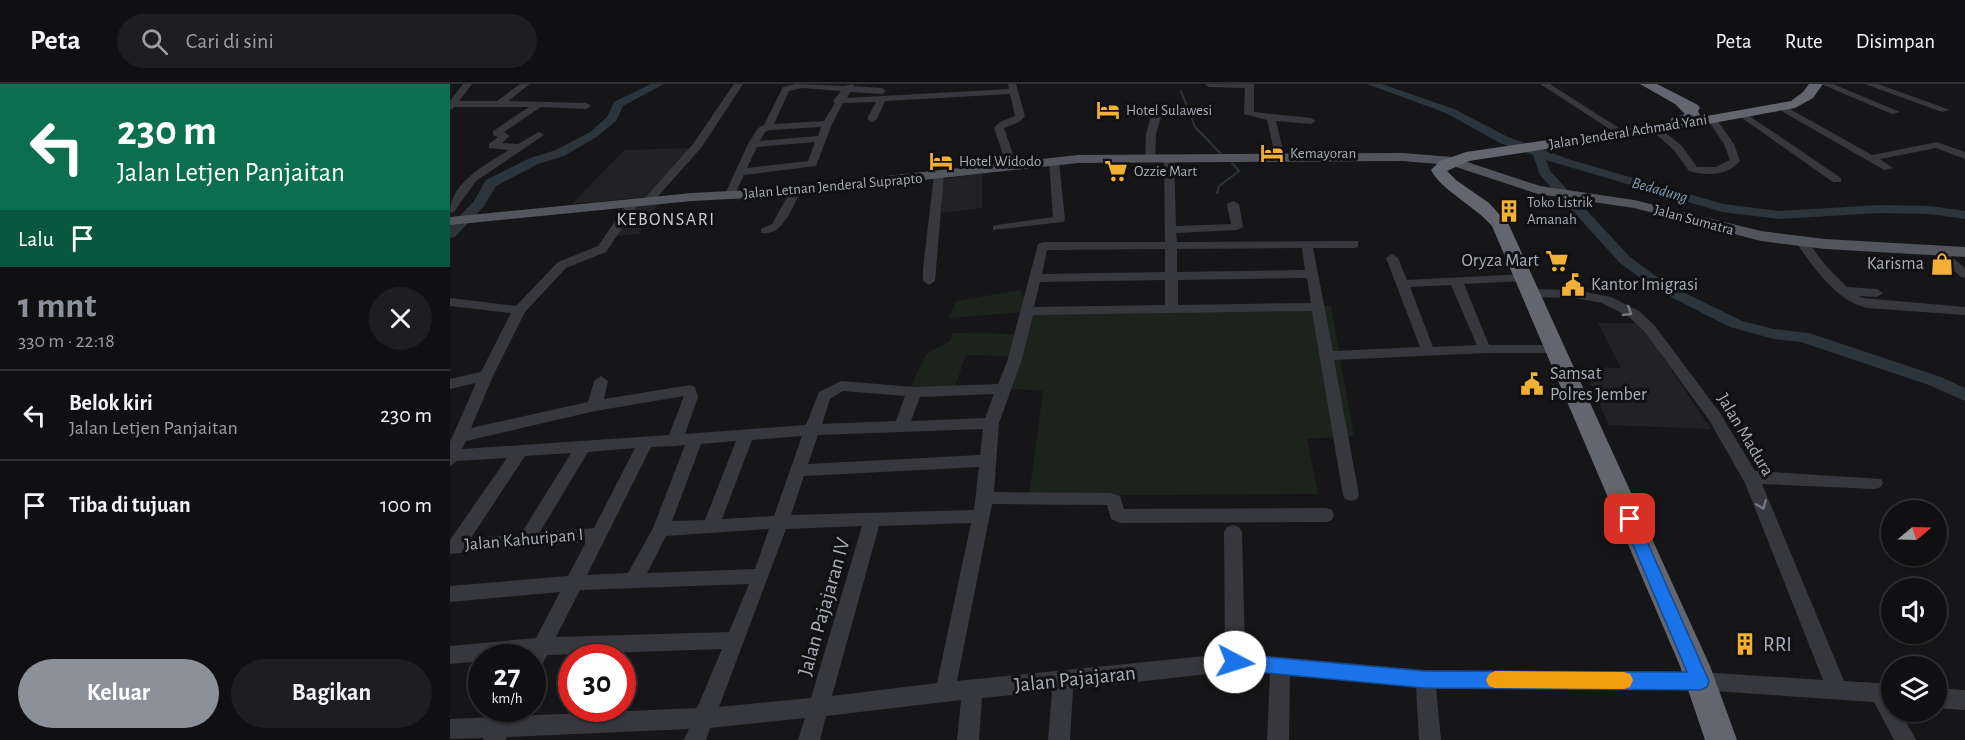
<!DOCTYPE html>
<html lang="id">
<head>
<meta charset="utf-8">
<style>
	:root { --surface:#101012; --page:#1e1e20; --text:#f1f3f6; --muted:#9c9d9f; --line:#303032; --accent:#8c9099 }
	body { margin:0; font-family:"Alegreya Sans",sans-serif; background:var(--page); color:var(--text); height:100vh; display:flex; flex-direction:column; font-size:22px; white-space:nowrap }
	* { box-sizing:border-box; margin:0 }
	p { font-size:20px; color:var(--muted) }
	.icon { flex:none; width:33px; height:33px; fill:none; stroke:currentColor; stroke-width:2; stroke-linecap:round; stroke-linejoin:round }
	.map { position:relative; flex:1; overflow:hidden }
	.sheet { display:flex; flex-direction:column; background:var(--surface); width:450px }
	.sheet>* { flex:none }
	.banner { background:#0b6e4f; color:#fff; overflow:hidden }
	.needle { width:39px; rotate:71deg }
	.buttons { position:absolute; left:1431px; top:416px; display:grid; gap:12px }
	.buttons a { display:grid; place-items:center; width:66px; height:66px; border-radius:50%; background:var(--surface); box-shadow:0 2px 4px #0004,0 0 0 2px var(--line); font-size:30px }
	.speed { position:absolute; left:18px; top:560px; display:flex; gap:12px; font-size:30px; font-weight:700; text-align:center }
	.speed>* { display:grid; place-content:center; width:78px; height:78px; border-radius:50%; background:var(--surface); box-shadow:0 2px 4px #0004,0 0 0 2px var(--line); line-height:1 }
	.speed small { font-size:15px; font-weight:400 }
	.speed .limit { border:9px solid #d22; background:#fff; color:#111 }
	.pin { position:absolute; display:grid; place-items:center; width:51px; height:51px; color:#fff; margin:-26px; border-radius:12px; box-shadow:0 3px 9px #0006 }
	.me { position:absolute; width:66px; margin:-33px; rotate:95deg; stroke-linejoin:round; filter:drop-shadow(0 0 4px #0008) }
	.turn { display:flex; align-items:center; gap:21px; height:126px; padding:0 18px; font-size:27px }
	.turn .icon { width:78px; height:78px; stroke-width:2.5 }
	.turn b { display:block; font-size:42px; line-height:51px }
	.then { display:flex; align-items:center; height:57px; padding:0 18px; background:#0003; gap:12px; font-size:22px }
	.round { display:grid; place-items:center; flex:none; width:63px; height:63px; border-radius:32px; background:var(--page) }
	.summary { display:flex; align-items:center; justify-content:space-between; height:102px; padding:0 18px }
	h1 { font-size:36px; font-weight:700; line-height:45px; color:var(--accent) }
	.primary-button { display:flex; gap:12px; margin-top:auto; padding:12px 18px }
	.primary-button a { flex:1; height:69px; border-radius:36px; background:var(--accent); color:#fff; font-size:24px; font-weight:700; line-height:69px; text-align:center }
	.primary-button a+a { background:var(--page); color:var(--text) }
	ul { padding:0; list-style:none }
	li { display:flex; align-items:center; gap:18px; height:90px; padding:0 18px; border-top:2px solid var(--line) }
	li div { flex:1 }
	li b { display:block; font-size:22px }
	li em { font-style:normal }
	header { display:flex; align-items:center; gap:36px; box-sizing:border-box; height:84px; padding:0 30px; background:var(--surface); border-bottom:2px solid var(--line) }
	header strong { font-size:28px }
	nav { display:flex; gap:33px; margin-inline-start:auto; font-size:21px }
	.search { width:420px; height:54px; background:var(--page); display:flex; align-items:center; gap:15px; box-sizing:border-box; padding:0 21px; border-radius:33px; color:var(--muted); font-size:22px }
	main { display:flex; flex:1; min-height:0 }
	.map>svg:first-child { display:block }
	.built { fill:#222225 }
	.green { fill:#1c231d }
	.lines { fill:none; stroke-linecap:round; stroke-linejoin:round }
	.stream { stroke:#2c353c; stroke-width:2 }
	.river { fill:#2c353c; fill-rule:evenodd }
	.minor { fill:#37383d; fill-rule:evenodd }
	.major { fill:#53555c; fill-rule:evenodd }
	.highway { fill:#63666e; fill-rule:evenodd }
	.oneway { stroke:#757881 }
	.route { fill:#1a73e8; stroke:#114b97; stroke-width:1.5 }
	.slow { fill:#f59e0b }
	.labels { text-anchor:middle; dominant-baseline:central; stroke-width:6; stroke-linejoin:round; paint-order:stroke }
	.far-poi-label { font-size:15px; fill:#a8adb8; stroke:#111113; text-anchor:start }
	.far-street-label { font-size:15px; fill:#a8adb8; stroke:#111113 }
	.far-water-label { font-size:16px; font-style:italic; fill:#7f9bb3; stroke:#111113 }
	.far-quarter-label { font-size:18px; letter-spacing:1.5px; fill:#c9ccd4; stroke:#111113 }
	.poi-label { font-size:18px; fill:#a8adb8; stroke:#111113; text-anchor:end }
	.street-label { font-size:18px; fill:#a8adb8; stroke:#111113 }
	.near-street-label { font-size:21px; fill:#a8adb8; stroke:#111113 }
	.near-poi-label { font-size:21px; fill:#a8adb8; stroke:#111113; text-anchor:start }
</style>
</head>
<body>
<header>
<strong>Peta</strong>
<div class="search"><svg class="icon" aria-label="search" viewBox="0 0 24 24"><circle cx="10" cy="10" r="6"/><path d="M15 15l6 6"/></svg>Cari di sini</div>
<nav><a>Peta</a><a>Rute</a><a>Disimpan</a></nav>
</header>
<main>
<section class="sheet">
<div class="banner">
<div class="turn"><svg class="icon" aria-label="left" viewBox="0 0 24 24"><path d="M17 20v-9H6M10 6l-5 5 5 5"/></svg><div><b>230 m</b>Jalan Letjen Panjaitan</div></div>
<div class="then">Lalu<svg class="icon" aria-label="arrive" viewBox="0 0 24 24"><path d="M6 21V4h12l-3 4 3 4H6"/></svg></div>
</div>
<div class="summary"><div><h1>1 mnt</h1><p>330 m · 22:18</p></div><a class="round"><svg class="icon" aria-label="close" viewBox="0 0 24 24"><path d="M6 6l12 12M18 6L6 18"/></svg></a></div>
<ul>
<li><svg class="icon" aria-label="left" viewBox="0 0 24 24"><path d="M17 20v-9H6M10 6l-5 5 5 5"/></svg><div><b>Belok kiri</b><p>Jalan Letjen Panjaitan</p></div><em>230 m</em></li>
<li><svg class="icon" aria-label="arrive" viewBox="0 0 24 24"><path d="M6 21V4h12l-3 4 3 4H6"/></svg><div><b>Tiba di tujuan</b></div><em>100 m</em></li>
</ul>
<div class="primary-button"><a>Keluar</a><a>Bagikan</a></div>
</section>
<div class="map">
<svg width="1515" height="656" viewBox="0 0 1515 656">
	<rect width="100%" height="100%" fill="#161618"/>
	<g class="built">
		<path d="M242,64L197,113L122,120L174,66Z"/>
		<path d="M532,90V124L492,129V95Z"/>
		<path d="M208,120L189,150L166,152L186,122Z"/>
		<path d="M1148,239H1187L1198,251L1261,345L1159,341L1133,283L1171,284Z"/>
	</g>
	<path class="green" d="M571,206L578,223L881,222L904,352L857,355L868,410L579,412L593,307L552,304L560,272L516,271L505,302L460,304L476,270L500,257L503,249L574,250V228L499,234L506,217Z"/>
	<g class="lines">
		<g class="stream">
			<path d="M731,7L745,43L772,71"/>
			<path d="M767,109L769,102L789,87L782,79"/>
		</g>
		<g class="river">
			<path d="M201,0H214L173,22L166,37L148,52L114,72L88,80L46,102L34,122L5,153L0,154V142L24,117L36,96L80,74L106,66L140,48L157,33L164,18Z"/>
			<path d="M917,0H932L1004,25L1058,53L1121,76L1273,120L1329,127L1430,121L1480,122L1515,127V135L1480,130L1430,129L1329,135L1272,128L1096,76L1100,87L1180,173L1215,199L1292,237L1324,245L1359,249L1491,293L1515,304V317L1479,301L1351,258L1324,255L1280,243L1205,205L1170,179L1090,91L1083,71L1050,59L996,29Z"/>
		</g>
		<g class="minor">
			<path d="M13,0H22L9,17H47L70,0H80L58,17L136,19L141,22L136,25L91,23L54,48L60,52L52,59L68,60L89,48L94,51L26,97L4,128L0,129C0,98 36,81 59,66L39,64V60L48,53L43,51V47L79,23H5L0,26V17Z"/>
			<path d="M284,0H293L251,64L201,120H193V116L243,60Z"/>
			<path d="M346,0L394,2L404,0L403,2L432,4L436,7L432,10L400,8L397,14L559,5L558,0H566L575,32L569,38L554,44L567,82L562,85L557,82L544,44L550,38L565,32L560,10L435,17L427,35L422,38L417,35L426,18L393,19L382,40L366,82L294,91L283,114H275L274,112L298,60L308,44L314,41L333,3ZM352,4L391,7L383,17L385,19L374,37L324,40L339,7ZM371,43L368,52L310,57L315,48L320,46ZM365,58L358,77L297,84L307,63Z"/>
			<path d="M755,0H804V28L861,34L866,37L861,40L826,37L835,74L826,76L817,36L794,30L795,4L759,3Z"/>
			<path d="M1090,0H1100L1172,46L1164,48Z"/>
			<path d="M1371,0H1383L1450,28L1442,30Z"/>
			<path d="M1415,0H1428L1500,26L1492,28Z"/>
			<path d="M1331,20L1422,71L1487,58L1515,68V75L1486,64L1430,75L1443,84L1434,86L1328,25L1326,23Z"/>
			<path d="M707,26L712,29L706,50L705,74L700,77L695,74L696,50L702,29Z"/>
			<path d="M1292,27L1391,94V98H1383L1289,32L1287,30Z"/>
			<path d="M1262,32L1265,33L1284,60L1290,77C1277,92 1257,92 1239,87L1224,66L1200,45L1208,43L1232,62L1247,83H1266L1280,76L1274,60L1257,35Z"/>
			<path d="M719,70L724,73L726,142L781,140L777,120L783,117L789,120L793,143L787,146L726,149L727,158L908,157V163L904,164H863L883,267L970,263L936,174L942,170L948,174L957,196L1078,190L1080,193L1078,196L1074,197L1014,200L1039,261H1105L1112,265L1105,269H1036L884,276L909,411L907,415L901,417L895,415L893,411L862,227L583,231L571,278L549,339L544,408L660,409L670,412L674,425L876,424L882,426L884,431L882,436L876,438L670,439L661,435L657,421L542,420L507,597L775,570L774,448L777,443L783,441L789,443L792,448L795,570L975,586L1250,588L1373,596L1295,399L1259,336L1195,248L1179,233L1152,219L1125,214L1081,213L1075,209L1081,205L1125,206L1161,213L1189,227L1205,242L1270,329L1305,387L1431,395L1433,399L1431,403L1425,405L1312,400L1394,597L1442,600V627H1450L1466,656H1444L1424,618L1250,606L986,604L991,656H969L966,603L840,592L839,656H817L820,590L785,587L623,605L620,656H598L602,607L532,614L529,656H507L511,616L376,632L370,656H348L355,634L260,644L256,656H234L239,645L57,653L55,656H33L34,654L0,655V635L45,633L49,624H70L67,632L247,624L272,565L97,571L89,587L82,590V573H32V577L0,580V562L86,554L110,508L0,518V502L118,492L136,458L0,470V456L57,374L7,377L0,382V358L26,299L0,305V295L31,288L61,229L0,222V214L66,222L108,178L148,162L179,117H187L189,119L156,168L116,184L75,228L43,292L21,344L138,318L144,297L151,292L158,297L154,315L240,301L245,303L248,313L235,350L356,341L369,308L391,297L464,303L548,300L557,278L588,160L594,158H715L714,73ZM852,164L855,186L727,188V165ZM715,165V188L592,190L597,166ZM857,194L861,219L728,221V196ZM715,196V221L584,223L590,198ZM1001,201L1026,259L1027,261L983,263L960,203ZM393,307L455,312L446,337L372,340L380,315ZM544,310L535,334L461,337L470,313ZM234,312L219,351L12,365L16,357L145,327ZM533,345L530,371L358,380L368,351ZM352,352L324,432L272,435L302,356ZM286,357L255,436L222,437L251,360ZM225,362L235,361L203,444L178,489L137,491L201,363ZM185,364L144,444L90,448L138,368ZM121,369L71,450L21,454L75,372ZM529,383L524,426L341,431L354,392ZM521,439L487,599L382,612L429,442ZM412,442L361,614L269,623L336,445ZM319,445L305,485L197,489L216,452ZM299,500L279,548L106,553L130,506Z"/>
			<path d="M604,74L609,77L615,136L613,138L543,146V142L547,141L603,133L599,77Z"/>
			<path d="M489,88L494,91L485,197L479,201L473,197V184L484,91Z"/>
			<path d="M346,103L351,106C343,122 333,153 311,149V145L322,140L341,106Z"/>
			<path d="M1352,154L1356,156L1377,183L1397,203L1427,205L1433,209L1427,213L1408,212L1413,214L1515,223V231L1417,224C1385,216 1364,184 1346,158Z"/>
			<path d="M1488,162L1515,184V194L1511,193L1484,169V163Z"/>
			<path d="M1486,604L1515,606V626L1486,624Z"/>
		</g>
		<path class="major" d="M952,69L1002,73L1090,102L1184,116L1311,147L1375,155L1515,163V173L1375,165L1311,157L1184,124L1088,110L1000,81L952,77L628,79L319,113L242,117L0,141V133L242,109L319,105L628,71Z"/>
		<path class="highway" d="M1190,0H1207L1248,21L1250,24L1248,27L1251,33L1341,17L1353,8L1359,0H1373L1363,14L1345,24L1247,42L1019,77L997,87L1006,96L1039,119L1059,141L1260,582L1287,656H1255L1230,582L1042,142C1025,122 991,106 981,86L990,77L1016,68L1220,38L1222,34L1235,30L1225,20Z"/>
	</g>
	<defs><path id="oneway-chevron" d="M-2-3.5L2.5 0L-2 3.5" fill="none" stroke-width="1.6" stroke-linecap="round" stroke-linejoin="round" transform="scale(1.5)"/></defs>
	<g class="oneway">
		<use href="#oneway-chevron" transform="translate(1178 228) rotate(31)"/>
		<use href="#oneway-chevron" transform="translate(1312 421) rotate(68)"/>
	</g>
	<path class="route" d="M1180,429L1185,431L1187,435L1259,597L1257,603L1250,606L975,604L785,586L779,584L776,578L779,572L785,570L975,587L1237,588L1172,435L1174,431Z"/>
	<path class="slow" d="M1045,587L1174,588L1180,590L1183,596L1180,603L1174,605L1045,604L1039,602L1036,596L1039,590Z"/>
	<defs>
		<g id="hotel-bare" transform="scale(1.8)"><path d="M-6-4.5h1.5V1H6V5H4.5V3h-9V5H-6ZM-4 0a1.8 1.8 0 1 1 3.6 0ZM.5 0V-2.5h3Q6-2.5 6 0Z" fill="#f2b134" stroke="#111113" stroke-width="2.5" paint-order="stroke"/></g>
		<g id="supermarket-bare" transform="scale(1.8)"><path d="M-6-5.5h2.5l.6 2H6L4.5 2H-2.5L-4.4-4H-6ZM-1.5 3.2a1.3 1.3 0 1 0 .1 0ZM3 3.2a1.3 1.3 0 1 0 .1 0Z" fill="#f2b134" stroke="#111113" stroke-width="2.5" paint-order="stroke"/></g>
		<g id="building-bare" transform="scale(1.8)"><path d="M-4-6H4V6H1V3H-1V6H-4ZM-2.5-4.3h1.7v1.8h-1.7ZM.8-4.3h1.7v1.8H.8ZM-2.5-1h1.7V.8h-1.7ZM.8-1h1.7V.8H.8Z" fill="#f2b134" stroke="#111113" stroke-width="2.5" paint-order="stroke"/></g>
		<g id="shop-bare" transform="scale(1.8)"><path d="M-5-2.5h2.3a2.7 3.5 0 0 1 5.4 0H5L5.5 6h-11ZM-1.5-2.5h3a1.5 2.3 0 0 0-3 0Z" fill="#f2b134" stroke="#111113" stroke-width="2.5" paint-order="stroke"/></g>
		<g id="civic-bare" transform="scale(1.8)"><path d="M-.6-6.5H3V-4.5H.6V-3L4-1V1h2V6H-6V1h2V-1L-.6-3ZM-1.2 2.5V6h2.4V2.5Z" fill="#f2b134" stroke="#111113" stroke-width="2.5" paint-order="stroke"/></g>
	</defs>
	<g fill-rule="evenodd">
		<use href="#hotel-bare" x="658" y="26"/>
		<use href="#hotel-bare" x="822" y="69"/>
		<use href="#hotel-bare" x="491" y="77"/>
		<use href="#supermarket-bare" x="666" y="87"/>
		<use href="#building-bare" x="1059" y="127"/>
		<use href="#supermarket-bare" x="1107" y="177"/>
		<use href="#shop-bare" x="1492" y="180"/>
		<use href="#civic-bare" x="1123" y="201"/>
		<use href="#civic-bare" x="1082" y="300"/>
		<use href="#building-bare" x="1295" y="560"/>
	</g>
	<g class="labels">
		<g class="far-poi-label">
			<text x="676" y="26">Hotel Sulawesi</text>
			<text x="840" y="69">Kemayoran</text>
			<text x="509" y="77">Hotel Widodo</text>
			<text x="684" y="87">Ozzie Mart</text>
			<text x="1077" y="118">Toko Listrik<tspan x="1077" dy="17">Amanah</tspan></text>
		</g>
		<g class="far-street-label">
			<text transform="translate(1178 48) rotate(-9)">Jalan Jenderal Achmad Yani</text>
			<text transform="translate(383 102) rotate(-5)">Jalan Letnan Jenderal Suprapto</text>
			<text transform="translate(1244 136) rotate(15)">Jalan Sumatra</text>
		</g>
		<g class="far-water-label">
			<text transform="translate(1210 106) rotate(16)">Bedadung</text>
		</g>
		<g class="far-quarter-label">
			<text x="216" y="136">KEBONSARI</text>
		</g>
		<g class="poi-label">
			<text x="1089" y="177">Oryza Mart</text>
			<text x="1474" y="180">Karisma</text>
			<text x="1141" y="201" text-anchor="start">Kantor Imigrasi</text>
			<text x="1100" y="290" text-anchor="start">Samsat<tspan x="1100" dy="21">Polres Jember</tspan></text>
		</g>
		<g class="street-label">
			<text transform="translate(1295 351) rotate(59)">Jalan Madura</text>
			<text transform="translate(74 456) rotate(-5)">Jalan Kahuripan I</text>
		</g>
		<g class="near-street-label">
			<text transform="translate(374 523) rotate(-74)">Jalan Pajajaran IV</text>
			<text transform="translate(625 595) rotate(-6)">Jalan Pajajaran</text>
		</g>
		<g class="near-poi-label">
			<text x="1313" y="560">RRI</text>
		</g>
	</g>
</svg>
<div class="buttons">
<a><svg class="needle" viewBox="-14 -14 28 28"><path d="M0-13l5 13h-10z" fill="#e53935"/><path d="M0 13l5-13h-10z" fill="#9c9d9f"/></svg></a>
<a><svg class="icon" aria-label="sound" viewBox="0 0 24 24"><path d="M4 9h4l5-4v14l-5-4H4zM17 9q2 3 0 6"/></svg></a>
<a><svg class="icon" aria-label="layers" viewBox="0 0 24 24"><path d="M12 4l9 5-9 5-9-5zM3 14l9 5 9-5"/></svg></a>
</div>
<div class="speed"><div>27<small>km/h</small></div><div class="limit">30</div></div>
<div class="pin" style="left:1180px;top:435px;background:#d93025"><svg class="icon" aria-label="arrive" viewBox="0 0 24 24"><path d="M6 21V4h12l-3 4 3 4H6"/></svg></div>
<svg class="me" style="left:785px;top:578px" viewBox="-20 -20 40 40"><circle r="19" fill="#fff"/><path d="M0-13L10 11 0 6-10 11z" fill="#1a73e8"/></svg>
</div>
</main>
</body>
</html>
